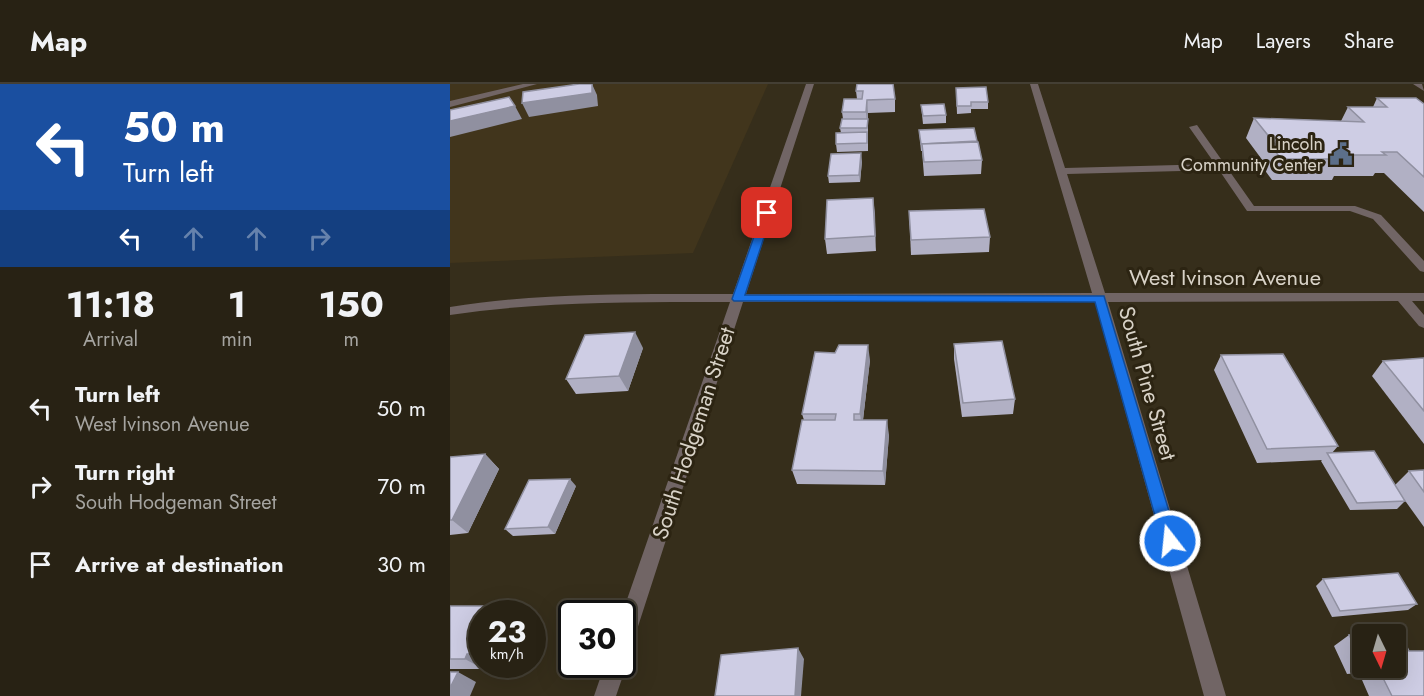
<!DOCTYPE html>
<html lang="en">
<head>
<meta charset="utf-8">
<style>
	:root { --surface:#282214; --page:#342f22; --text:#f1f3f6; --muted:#a5a4a0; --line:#443f34 }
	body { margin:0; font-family:Jost,sans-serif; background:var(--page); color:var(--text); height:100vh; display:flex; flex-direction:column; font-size:22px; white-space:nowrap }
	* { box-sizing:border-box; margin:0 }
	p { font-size:20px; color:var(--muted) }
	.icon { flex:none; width:33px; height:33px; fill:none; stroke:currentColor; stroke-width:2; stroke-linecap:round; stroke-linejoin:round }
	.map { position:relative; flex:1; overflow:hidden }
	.side { display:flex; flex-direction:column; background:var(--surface); width:450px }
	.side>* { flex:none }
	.guide { background:#1a4fa0; color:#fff; overflow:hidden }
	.needle { width:39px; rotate:175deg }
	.controls { position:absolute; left:902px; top:540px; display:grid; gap:12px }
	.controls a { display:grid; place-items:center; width:54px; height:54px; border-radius:6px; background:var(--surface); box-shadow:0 6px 24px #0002,0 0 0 2px var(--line); font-size:30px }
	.speed { position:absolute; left:18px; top:516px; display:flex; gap:12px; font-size:30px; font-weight:700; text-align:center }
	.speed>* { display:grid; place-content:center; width:78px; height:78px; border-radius:50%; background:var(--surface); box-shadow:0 6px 24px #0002,0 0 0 2px var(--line); line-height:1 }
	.speed small { font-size:15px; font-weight:400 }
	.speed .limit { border:3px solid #111; border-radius:9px; background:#fff; color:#111 }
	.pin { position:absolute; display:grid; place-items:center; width:51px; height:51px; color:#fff; margin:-26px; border-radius:12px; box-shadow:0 3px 9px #0006 }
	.me { position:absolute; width:66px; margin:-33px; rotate:344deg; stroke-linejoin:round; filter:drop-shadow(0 0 4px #0008) }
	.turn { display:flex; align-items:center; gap:21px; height:126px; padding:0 24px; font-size:27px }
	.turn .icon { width:78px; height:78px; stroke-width:2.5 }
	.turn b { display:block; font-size:42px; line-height:51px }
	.lanes { display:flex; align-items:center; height:57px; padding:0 24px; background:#0003; justify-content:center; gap:30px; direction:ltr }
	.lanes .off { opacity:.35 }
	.eta { display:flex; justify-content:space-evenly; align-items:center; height:102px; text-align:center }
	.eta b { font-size:36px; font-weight:700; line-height:42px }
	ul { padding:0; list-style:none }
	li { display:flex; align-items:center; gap:18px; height:78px; padding:0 24px }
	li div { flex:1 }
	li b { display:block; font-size:22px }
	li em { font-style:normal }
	header { display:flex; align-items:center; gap:36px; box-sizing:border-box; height:84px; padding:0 30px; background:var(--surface); border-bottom:2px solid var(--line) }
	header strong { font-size:28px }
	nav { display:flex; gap:33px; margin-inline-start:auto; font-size:21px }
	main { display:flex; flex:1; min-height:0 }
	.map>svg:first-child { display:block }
	.built { fill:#41351c }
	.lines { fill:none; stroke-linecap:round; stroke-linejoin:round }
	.minor { fill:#716565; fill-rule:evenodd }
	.wall { fill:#b1b0c4; fill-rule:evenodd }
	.shaded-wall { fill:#9090a0 }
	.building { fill:#cecde4; stroke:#9090a0; stroke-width:1.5 }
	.route { fill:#1a73e8; stroke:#114b97; stroke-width:1.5 }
	.labels { text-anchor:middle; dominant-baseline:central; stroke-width:6; stroke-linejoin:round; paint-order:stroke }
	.far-poi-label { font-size:18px; fill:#d8d2c7; stroke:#2c2412; text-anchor:end }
	.street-label { font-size:22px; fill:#d8d2c7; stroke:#2c2412 }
</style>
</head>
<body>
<header>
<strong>Map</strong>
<nav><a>Map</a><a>Layers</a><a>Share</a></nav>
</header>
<main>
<section class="side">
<div class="guide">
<div class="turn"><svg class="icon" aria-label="left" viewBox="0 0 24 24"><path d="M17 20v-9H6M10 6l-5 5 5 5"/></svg><div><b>50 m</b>Turn left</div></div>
<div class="lanes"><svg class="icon" aria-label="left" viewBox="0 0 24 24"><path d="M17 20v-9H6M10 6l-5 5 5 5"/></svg><svg class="icon off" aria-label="ahead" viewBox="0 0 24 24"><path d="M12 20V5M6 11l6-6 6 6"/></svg><svg class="icon off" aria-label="ahead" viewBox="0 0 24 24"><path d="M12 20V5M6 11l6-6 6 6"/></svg><svg class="icon off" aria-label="right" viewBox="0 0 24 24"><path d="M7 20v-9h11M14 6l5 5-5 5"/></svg></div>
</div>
<div class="eta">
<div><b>11:18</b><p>Arrival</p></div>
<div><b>1</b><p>min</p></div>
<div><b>150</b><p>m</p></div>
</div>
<ul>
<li><svg class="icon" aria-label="left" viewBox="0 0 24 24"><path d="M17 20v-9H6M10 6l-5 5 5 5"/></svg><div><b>Turn left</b><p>West Ivinson Avenue</p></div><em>50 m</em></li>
<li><svg class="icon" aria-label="right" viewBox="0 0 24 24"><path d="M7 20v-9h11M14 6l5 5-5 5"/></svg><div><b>Turn right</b><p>South Hodgeman Street</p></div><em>70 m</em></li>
<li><svg class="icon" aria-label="arrive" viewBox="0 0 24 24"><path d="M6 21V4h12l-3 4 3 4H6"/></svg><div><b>Arrive at destination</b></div><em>30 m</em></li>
</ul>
</section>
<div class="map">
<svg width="974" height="612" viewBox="0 0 974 612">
	<rect width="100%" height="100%" fill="#362e1b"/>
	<path class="built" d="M0,0H318L243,169L0,179Z"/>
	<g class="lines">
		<g class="minor">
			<path d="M73,0H87L0,23V17Z"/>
			<path d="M356,0H364L296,210L642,209L580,0H588L615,84L765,80L739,43L747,41L804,122H905L931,131L974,177V188L970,187L923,135L900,127H797L769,86L617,90L655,209H974V217H962L974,231V244L969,242L948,217L658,218L776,612H754L645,218H293L182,561L179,568L172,571V530L280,218C187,218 93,217 0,231V223C94,208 189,210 283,210Z"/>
			<path d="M963,0H972L974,7Z"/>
			<path d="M172,572L177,580L166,612H144L155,580H172Z"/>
		</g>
	</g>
	<g class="wall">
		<path d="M407,0L445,15V28L418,29V67L387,68L386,60L391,49L390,44L393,35L392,28L407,15L406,7Z"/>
		<path d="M506,4L538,18V25H521V29L507,30Z"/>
		<path d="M927,14L974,20V128L934,89H925L923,92H884L882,96H822L811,81L813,77L796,54L804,34L891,37L898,23H923Z"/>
		<path d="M471,21L496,31V39L473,40Z"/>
		<path d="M469,46L532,76L531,90L474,92L472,67H471Z"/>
		<path d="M412,77L410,98L379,99L378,92Z"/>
		<path d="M423,114L426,167L377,170L375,155Z"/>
		<path d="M459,127L540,153L539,168L461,171Z"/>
		<path d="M504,260L565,315L563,330L512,333L504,275Z"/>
		<path d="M193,264L178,307L126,310L116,295Z"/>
		<path d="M771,271L888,362L882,369L945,401L959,387L974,386V443L951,411L955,417L947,425L900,426L871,377L872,376L807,379L764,286Z"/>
		<path d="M974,274V360L922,292L933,277Z"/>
		<path d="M420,276L413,336L439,351L435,401L347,400L342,386L354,336L352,330Z"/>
		<path d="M35,370L49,385L18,449L0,451V373Z"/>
		<path d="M126,402L105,450L63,452L55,445Z"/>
		<path d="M873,495L967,520L958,526L882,533L866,502Z"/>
		<path d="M0,522L32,530V580H41L35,581L33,585H0Z"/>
		<path d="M950,549L959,567H974V612H919L909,589L897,590L884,562L899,551ZM912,550H945V584H912Z"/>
	</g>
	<g class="shaded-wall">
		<path d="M142,0L147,11L148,22L79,33L72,19Z"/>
		<path d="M417,16L418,29L417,41L416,28Z"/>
		<path d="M65,22L72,35L0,53V37Z"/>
		<path d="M411,69L412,77L410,98L409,91Z"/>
		<path d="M423,114L425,129L426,167L425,152Z"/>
		<path d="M185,248L193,264L178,307L169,292Z"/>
		<path d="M418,261L420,276L412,344L410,330Z"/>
		<path d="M437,336L439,351L435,401L433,387Z"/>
		<path d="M35,370L49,385L18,449L2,436Z"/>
		<path d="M120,395L126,402L105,450L98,443Z"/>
		<path d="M41,522L52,530L38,527Z"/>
		<path d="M348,564L354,575L351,612H345Z"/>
		<path d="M17,570L32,579V580L35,581L33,585L15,575Z"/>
		<path d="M8,588L26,598L20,612H0V604Z"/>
	</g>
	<g class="building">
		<path d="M129,0H142V9L72,19L73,8Z"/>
		<path d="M407,0H443L445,15L417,16L416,28H392L394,15H412L413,7H406Z"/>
		<path d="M536,3L538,18H521V22H507L506,4Z"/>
		<path d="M59,13L65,22L0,37V26Z"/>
		<path d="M927,14H966L974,20V93L947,68H932L936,71H889L893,75H831L820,60H825L804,34L914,38L898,23H937Z"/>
		<path d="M494,20L496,31L473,32L471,21Z"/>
		<path d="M392,35H418L417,44H390Z"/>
		<path d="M524,44L527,57L471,60L469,46Z"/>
		<path d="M417,48V59L386,60V49Z"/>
		<path d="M528,58L532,76L474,78L472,60Z"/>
		<path d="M411,69L409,91L378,92L381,70Z"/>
		<path d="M423,114L425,152L375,155L377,116Z"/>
		<path d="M534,125L540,153L461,156L459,127Z"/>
		<path d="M185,248L169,292L116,295L135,251Z"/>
		<path d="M552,257L565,315L513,319L504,260Z"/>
		<path d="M389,261H418L410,330H404V336H437L433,387L342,386L352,336H385L386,330H352L365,268L385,269Z"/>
		<path d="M833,270L888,362L817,365L771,271Z"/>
		<path d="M974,274V327L933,277Z"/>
		<path d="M924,367L955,417L907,419L877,369Z"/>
		<path d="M35,370L2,436H0V373Z"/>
		<path d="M974,386V408L959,387Z"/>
		<path d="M120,395L98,443L55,445L79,396Z"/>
		<path d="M948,489L967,520L890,527L873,495Z"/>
		<path d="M0,522H41L38,527H56L55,530H32V570H17L15,575H0Z"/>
		<path d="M950,549L959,567H974V612H942L928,584H945V550H912V577L899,551Z"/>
		<path d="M348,564L345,612H265L271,571Z"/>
		<path d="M0,588H8L0,604Z"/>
	</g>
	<path class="route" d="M313,127L322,129L295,211L654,212L728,457L726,463L720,465L714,463L712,457L645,218L284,217L282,215Z"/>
	<defs>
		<g id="civic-bare" transform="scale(1.8)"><path d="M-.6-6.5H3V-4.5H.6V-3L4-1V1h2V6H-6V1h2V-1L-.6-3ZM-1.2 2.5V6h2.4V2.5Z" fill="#5c6f8a" stroke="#2c2412" stroke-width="2.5" paint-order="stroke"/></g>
	</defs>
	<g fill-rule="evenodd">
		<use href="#civic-bare" x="891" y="70"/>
	</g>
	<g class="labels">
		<g class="far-poi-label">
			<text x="873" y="60">Lincoln<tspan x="873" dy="21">Community Center</tspan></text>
		</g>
		<g class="street-label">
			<text x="775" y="193">West Ivinson Avenue</text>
			<text transform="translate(698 299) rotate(74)">South Pine Street</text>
			<text transform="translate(243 349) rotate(-72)">South Hodgeman Street</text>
		</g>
	</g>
</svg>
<div class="controls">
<a><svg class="needle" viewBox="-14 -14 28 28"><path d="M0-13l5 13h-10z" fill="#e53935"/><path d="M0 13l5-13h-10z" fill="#a5a4a0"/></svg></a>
</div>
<div class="speed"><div>23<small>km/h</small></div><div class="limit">30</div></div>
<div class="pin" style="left:317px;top:129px;background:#d93025"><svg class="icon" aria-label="arrive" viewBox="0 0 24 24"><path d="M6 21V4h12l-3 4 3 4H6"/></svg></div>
<svg class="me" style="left:720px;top:457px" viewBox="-20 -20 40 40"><circle r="17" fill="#1a73e8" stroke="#fff" stroke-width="3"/><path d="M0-11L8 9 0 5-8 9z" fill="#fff"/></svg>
</div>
</main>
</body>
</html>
